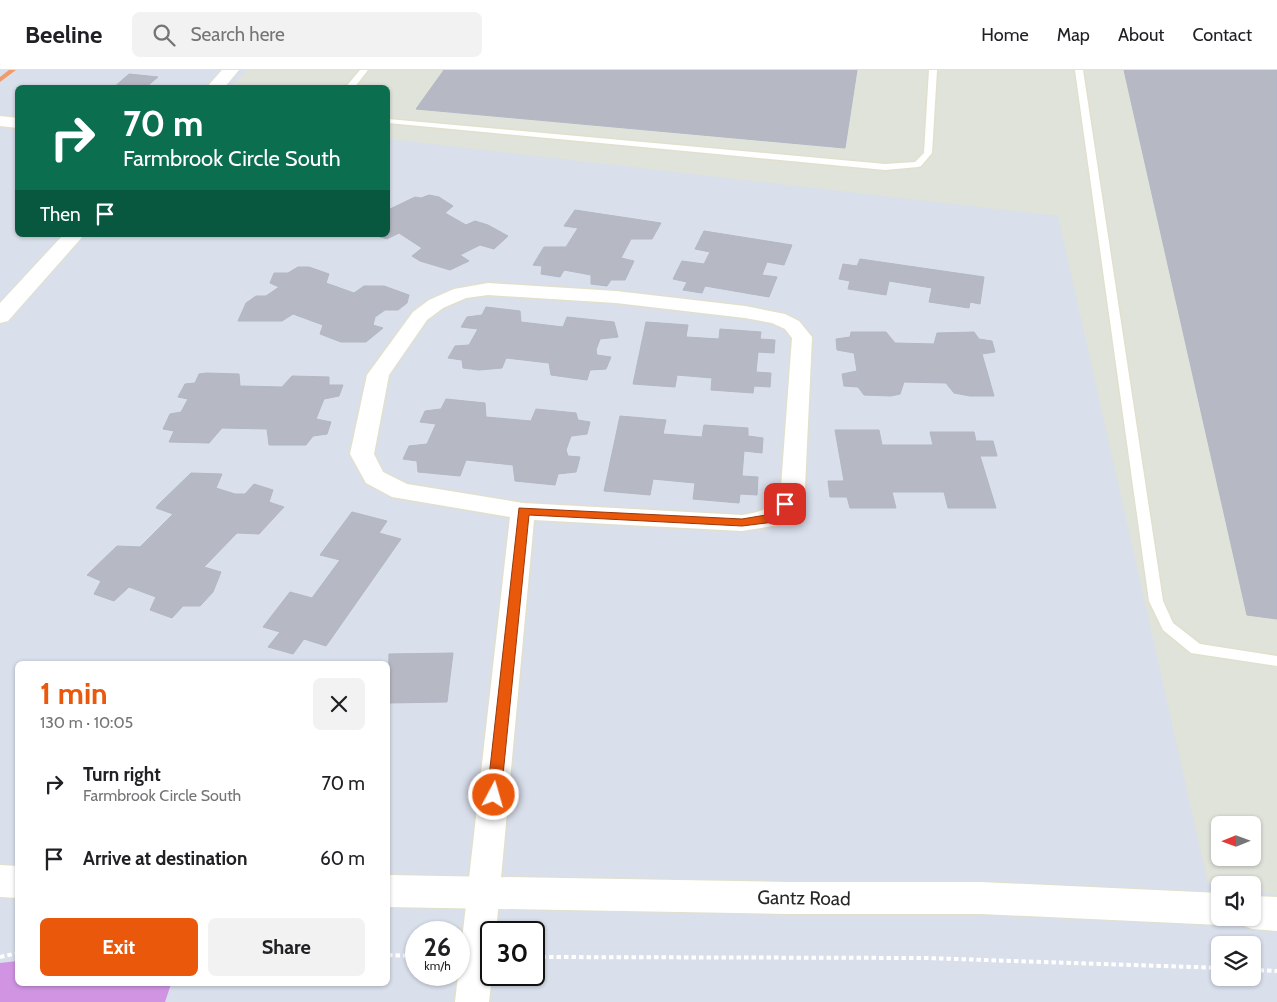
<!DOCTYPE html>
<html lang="en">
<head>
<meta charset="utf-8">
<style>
	:root { --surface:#fff; --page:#f2f2f2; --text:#202124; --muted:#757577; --line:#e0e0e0; --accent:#ea580c }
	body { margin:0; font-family:Cabin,sans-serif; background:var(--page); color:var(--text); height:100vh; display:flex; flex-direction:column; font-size:19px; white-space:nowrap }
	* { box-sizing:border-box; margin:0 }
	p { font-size:16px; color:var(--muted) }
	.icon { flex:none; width:28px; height:28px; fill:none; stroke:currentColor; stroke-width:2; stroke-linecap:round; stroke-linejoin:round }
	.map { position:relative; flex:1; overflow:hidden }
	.details { position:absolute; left:15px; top:591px; width:375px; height:325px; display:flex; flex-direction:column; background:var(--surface); border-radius:8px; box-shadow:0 1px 4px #0004 }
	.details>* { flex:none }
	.top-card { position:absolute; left:15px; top:15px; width:375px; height:152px; border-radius:8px; box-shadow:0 1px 4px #0004; background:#0b6e4f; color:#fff; overflow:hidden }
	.needle { width:32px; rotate:269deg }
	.controls { position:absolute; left:1211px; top:746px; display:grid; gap:10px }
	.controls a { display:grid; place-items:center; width:50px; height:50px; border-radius:8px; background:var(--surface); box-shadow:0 1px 4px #0004; font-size:25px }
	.speed { position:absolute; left:405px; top:851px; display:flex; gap:10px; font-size:25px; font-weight:700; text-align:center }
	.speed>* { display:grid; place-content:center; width:65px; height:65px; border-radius:50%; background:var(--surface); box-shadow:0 1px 4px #0004; line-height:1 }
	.speed small { font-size:12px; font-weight:400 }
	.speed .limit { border:2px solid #111; border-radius:8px; background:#fff; color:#111 }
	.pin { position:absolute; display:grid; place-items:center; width:42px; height:42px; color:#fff; margin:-21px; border-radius:10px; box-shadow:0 2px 8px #0006 }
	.me { position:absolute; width:55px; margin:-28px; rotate:6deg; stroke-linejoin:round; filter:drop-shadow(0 0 4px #0008) }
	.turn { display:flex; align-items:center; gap:18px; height:105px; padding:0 25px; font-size:22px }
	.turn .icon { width:65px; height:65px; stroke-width:2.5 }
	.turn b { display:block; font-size:35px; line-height:42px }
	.then { display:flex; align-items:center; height:48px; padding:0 25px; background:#0003; gap:10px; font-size:19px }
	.round { display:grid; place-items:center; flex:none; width:52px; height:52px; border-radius:8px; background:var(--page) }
	.overview { display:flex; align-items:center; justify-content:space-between; height:85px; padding:0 25px }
	h1 { font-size:30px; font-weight:800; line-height:38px; color:var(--accent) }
	.action { display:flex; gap:10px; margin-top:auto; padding:10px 25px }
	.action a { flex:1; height:58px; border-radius:8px; background:var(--accent); color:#fff; font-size:20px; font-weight:800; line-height:58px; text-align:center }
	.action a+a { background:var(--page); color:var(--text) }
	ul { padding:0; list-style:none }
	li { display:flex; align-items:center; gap:15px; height:75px; padding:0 25px }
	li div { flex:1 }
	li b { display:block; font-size:19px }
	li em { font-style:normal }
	header { display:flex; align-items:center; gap:30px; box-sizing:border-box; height:70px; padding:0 25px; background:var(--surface); border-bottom:1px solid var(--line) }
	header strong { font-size:24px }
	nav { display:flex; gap:28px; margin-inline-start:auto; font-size:18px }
	.search { width:350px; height:45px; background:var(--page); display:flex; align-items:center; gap:12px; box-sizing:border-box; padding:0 18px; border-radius:8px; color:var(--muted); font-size:19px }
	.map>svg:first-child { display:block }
	.industrial { fill:#dfe3da; fill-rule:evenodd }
	.green { fill:#d094e3 }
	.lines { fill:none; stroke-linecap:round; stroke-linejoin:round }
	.stream { fill:#f09b69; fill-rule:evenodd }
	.building { fill:#b6b8c3; stroke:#b3b7c6 }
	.lane-casing { stroke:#e1e0ce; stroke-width:3 }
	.street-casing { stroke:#e1e0ce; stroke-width:3 }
	.secondary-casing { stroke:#e1e0ce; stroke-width:2 }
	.path { stroke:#fff; stroke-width:4; stroke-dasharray:4.5 3; stroke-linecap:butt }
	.lane { fill:#fff; fill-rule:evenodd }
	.street { fill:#fff; fill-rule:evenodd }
	.secondary { fill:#fff; fill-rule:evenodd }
	.route { fill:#ea580c; stroke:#983908 }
	.labels { text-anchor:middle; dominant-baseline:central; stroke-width:5; stroke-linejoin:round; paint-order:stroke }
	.near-street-label { font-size:19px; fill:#282828; stroke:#fff }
</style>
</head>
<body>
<header>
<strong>Beeline</strong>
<div class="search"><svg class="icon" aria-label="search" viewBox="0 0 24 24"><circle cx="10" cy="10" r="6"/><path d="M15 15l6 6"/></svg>Search here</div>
<nav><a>Home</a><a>Map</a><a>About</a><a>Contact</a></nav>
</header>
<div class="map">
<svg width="1277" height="932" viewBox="0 0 1277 932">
	<rect width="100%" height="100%" fill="#d9dfeb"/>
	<path class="industrial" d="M247,0H1277V825L1253,821L1252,815L1220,816L1208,814L1058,146L388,69V18H230ZM1220,755H1252V788H1220Z"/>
	<path class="green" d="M17,891L18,914H171L165,932H0V893Z"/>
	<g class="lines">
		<path class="stream" d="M9,0H16L0,12V7Z"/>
	</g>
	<g class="building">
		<path d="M444,0H857L845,78L416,39Z"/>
		<path d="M1124,0H1277V549L1247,545Z"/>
		<path d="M129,4L158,7L145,18H113Z"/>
		<path d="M429,125L439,127L453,136L445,143L466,155L475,151L488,155L508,166L494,179L480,175L460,185L469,191L450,200L420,191L412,186L422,178L399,163L387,169L374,165H388V140L415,127L421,128Z"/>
		<path d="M575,140L661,153L652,169H631L621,188L634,191L625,210H611L607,216L591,214V205L564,200L560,207L541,204L542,196L533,195L544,177H566L578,158L564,156Z"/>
		<path d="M704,161L792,175L784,195L767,192L762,205L777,207L769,227L705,216L702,223L683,220L687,212L673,209L682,191L704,194L710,182L695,179Z"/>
		<path d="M860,189L984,207L980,234L970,232L969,238L929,232L932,218L889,211L886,225L848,219L850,211L839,209L843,194L857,196Z"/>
		<path d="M298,197H309L329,204L326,213L354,223L364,216H384L409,225L407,233L398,240H385L375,247L373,255L383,258L366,272H341L320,264L323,255L293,244L282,251H238L246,233L256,226H266L279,217L270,213L274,203H288Z"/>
		<path d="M486,237L520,241L521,252L563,257L567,247L614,252L618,267L600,269L596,280L597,285L611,287L606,299L590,300L587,310L551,305L549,293L506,288L502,298L479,300L463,298L462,290L448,288L455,276L469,275L478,259L461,257L467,247L482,245Z"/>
		<path d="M646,252L688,255L686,267L719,269L720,259L761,262L760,269L775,270L774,283L758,282L756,302L771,303L770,317L754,316L753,323L711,320L712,308L677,305L675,317L633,314Z"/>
		<path d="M851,262H886L895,273L934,274L937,263L974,262L979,269L992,271L995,282L982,284L994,326H970L954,323L946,313L904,312L900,324L891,326L864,325L858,317L844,316L842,304L857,301L854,283L837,280L836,269L850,267Z"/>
		<path d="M206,303L239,304L240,316L282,317L292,306L329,307V315H343L339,326L324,329L316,349L331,352L327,364L313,366L306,375H269L267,359L222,358L209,373L169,372L174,361L163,359L170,344L181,342L188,329L178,327L185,314L195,313L199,304Z"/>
		<path d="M446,329L485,333L486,347L531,351L536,339L576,343L578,350L590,352L587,364L571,366L566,380L568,386L580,387L576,402L558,404L555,415L515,411L513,395L466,390L460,406L418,402L417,391L403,389L409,376L427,374L436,354L420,352L425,341L441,339Z"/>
		<path d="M620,346L666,350L663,364L702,367L704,355L748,358V366L763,368L762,383L744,381L742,406L758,407L757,425L740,424L739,433L693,429L695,413L653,409L650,425L604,421Z"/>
		<path d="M835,360H879L882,375H933L930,362H974L976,371H993L997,386H980L996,438H948L944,422H892L896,438H850L847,427H830L828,411H844Z"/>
		<path d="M191,403L222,404L216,418L235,424H245L254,414L273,420L269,432L284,437L259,464L237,463L204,497L221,502L213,522L200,536H183L172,548L150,540L156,527L129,517L114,531L94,524L101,511L87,505L117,476L140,477L173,444L156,438L158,435Z"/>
		<path d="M352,442L387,451L379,463L401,469L326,576L304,569L293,584L268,577L280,562L263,557L290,522L312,528L340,490L320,485Z"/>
		<path d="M453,583L447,632L388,633L389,584Z"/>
	</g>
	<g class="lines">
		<g class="lane-casing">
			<g id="lane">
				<path d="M360,0H368L354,18H345Z"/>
				<path d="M929,0H937L932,83L921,96L918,97L885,100L388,53V49L885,94L915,92L924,83Z"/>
				<path d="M1075,0H1083L1163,531L1173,553L1200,574L1277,586V596L1191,583L1163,560L1149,531Z"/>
			</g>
		</g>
		<g class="street-casing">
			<g id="street">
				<path d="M0,46L18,48V58L0,56Z"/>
				<path d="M488,213L616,221L745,236L785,244L799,251L812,267L805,417L794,440L779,455L742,461L534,450L496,862H491L492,905L489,932H455L510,447L392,427L366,413L350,384L367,305L413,242L429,230L454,219ZM488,225L616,233L745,248L772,253L785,259L792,268L781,417C770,439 766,441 742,445L523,433L407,414L383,402L374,384L389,305L427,250L443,238L466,228Z"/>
			</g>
		</g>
		<g class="secondary-casing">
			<g id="secondary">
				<path d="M222,0H239L224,18H206Z"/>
				<path d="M63,165H84L8,251L0,253V233Z"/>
				<path d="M0,795L18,796V828L0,827Z"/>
				<path d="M388,805L788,812H981L1220,823V848H1234L1233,851L1220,855L981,844H788L388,837Z"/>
				<path d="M1252,826L1277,827V861L1252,859L1239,854L1236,848H1252Z"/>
			</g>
		</g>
		<g class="path">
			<path d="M388,885L416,886"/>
			<path d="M0,887L18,883"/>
			<path d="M534,887L926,888L1220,898"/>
			<path d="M1252,900L1277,901"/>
		</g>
		<use href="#lane" class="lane"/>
		<use href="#street" class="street"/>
		<use href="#secondary" class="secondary"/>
	</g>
	<path class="route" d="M785,431L791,434L774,452L742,456L529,445L501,725L499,729L494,731L489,729L487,725L519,438L742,449L766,445L781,432Z"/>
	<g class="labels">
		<g class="near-street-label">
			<text transform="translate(804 828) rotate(1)">Gantz Road</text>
		</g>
	</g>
</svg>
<div class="controls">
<a><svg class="needle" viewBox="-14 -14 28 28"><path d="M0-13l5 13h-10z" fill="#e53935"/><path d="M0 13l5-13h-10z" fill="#757577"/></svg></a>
<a><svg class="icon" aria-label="sound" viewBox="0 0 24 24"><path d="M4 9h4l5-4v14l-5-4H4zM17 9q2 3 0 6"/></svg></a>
<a><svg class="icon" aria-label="layers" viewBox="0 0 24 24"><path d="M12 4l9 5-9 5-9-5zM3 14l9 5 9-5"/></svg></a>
</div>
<div class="speed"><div>26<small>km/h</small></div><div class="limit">30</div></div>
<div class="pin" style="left:785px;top:434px;background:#d93025"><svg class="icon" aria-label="arrive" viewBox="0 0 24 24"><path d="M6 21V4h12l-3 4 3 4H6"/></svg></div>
<svg class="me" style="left:494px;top:725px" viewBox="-20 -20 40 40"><circle r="17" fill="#ea580c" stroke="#fff" stroke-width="3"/><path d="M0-11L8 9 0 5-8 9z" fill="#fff"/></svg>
<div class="top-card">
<div class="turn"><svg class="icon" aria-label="right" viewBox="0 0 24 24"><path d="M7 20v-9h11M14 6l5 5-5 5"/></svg><div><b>70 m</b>Farmbrook Circle South</div></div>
<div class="then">Then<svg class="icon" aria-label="arrive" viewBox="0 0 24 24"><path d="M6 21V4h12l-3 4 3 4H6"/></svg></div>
</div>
<section class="details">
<div class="overview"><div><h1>1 min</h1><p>130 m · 10:05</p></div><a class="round"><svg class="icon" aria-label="close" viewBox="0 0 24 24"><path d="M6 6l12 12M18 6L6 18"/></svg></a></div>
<ul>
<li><svg class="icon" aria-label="right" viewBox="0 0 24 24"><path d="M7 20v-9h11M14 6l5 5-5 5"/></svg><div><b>Turn right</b><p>Farmbrook Circle South</p></div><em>70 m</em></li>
<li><svg class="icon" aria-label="arrive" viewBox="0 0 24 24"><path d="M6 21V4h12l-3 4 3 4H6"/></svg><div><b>Arrive at destination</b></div><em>60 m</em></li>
</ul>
<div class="action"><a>Exit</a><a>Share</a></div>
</section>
</div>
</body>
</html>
